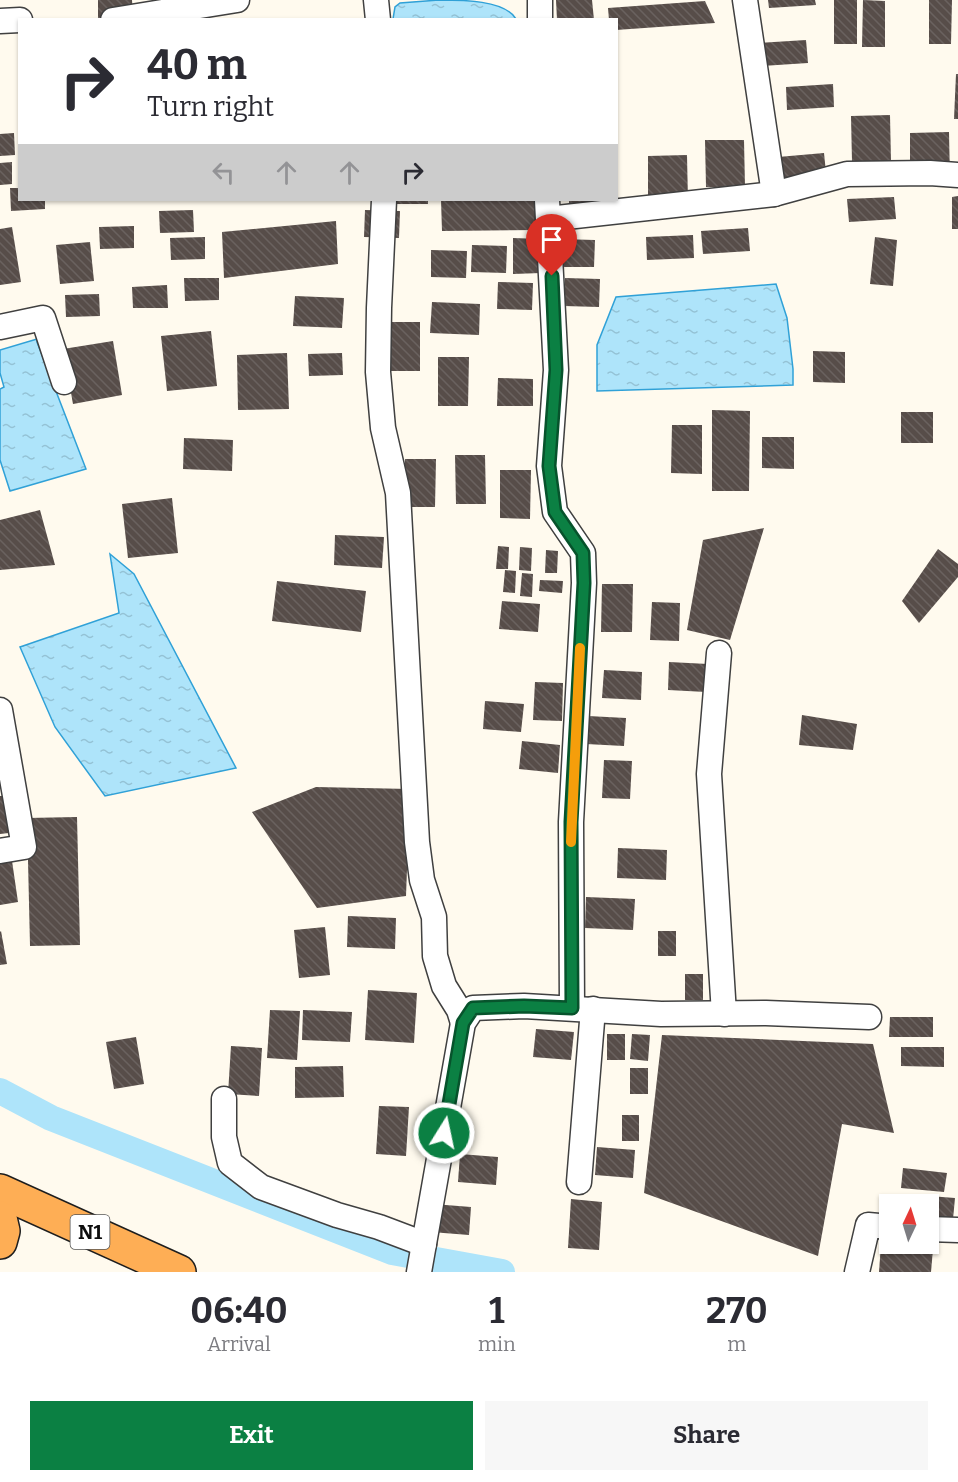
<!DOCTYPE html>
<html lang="en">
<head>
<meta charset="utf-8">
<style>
	:root { --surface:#fff; --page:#f7f7f7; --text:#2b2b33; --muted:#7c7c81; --accent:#0b8043 }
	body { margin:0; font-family:Bitter,serif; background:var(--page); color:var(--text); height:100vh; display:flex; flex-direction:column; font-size:22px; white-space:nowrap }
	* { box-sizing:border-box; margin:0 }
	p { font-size:20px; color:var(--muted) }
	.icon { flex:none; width:33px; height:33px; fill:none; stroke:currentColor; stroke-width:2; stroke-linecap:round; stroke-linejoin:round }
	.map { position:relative; height:1272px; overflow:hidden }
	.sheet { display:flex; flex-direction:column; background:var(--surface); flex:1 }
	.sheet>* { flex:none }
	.banner { position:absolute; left:18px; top:18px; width:600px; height:183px; border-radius:0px; box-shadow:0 2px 4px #0004; background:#fff; color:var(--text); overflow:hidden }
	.needle { width:39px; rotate:4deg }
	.tools { position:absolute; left:879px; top:1194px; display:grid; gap:12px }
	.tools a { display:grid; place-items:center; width:60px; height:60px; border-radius:0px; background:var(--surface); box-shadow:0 2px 4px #0004; font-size:30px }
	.pin { position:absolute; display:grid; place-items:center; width:51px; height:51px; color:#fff; margin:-62px -26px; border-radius:50% 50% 50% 0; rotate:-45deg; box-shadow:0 0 6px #0007 }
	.pin .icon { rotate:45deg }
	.me { position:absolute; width:66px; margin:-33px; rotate:10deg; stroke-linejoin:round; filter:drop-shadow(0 0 4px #0008) }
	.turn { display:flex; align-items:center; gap:21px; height:126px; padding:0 30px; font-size:27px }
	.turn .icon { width:78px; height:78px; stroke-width:2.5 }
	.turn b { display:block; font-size:42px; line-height:51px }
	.lanes { display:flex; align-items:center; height:57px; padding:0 30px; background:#0003; justify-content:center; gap:30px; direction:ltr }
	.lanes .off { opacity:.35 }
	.eta { display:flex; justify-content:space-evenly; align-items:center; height:102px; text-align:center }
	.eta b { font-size:36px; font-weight:700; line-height:42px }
	.button { display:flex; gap:12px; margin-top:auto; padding:12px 30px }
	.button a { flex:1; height:69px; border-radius:0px; background:var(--accent); color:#fff; font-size:24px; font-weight:700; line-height:69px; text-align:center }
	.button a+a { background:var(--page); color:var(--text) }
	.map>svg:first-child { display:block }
	.water { fill:url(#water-ripples); stroke:#30a1d7; stroke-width:1.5 }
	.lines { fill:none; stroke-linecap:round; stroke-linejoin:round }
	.canal { stroke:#aee4fa; stroke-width:26 }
	.building { fill:url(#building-back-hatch) }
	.minor-casing { stroke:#404040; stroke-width:27 }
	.trunk-casing { stroke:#1e1e1e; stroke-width:36 }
	.minor { stroke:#fff; stroke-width:24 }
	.trunk { stroke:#feae55; stroke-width:33 }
	.route-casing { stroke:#07532c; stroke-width:15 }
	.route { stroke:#0b8043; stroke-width:10 }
	.slow { stroke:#f59e0b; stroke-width:10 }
	.labels { text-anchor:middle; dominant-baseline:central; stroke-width:6; stroke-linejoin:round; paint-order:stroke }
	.shield { fill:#fff; stroke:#565656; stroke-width:1.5 }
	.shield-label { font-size:20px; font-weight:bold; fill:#0d0d0d }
</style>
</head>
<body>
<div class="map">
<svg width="958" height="1272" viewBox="0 0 958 1272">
	<defs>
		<pattern id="water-ripples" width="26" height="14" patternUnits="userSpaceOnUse" patternTransform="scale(1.5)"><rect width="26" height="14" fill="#aee4fa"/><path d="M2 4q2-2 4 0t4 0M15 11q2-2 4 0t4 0" fill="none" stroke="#94c2d5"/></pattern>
		<pattern id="building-back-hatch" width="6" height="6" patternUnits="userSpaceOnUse" patternTransform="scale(1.5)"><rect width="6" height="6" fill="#574d49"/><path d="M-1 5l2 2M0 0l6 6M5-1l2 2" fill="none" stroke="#6a625f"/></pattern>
	</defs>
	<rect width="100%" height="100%" fill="#fffaee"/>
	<g class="water">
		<path d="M439,0C462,0 505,0 516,19H393L395,7L400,3Z"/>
		<path d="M776,284L787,318L793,369V385L597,391V345L616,297Z"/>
		<path d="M37,339V342L86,469L10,491L0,460V389L4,387L0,373V350Z"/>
		<path d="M110,554L134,574L236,768L105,796L55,727L20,647L119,613Z"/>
	</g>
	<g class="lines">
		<path class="canal" d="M0,1091L51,1118L392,1252L502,1272"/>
	</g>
	<g class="building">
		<path d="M98,0H132L133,16L98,18Z"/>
		<path d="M556,0H592L594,20H557Z"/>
		<path d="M768,0H815L816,5L769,8Z"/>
		<rect x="834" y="0" width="23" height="44"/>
		<path d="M863,0L885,1V47H862Z"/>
		<path d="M929,0H952L951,44H929Z"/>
		<path d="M705,1L715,23L616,30V20H609L608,8Z"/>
		<path d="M806,40L808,63L761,66L760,43Z"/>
		<path d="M956,74H958V119H954Z"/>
		<path d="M833,84L834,107L787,110L786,87Z"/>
		<path d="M890,115L891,162H852L851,116Z"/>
		<path d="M949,132L950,179H910V133Z"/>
		<path d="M14,133L15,155L0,156V134Z"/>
		<path d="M705,140H744L745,187H706Z"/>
		<path d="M824,153L828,192L781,196L778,157Z"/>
		<path d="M687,155L688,202H648V156Z"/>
		<path d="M12,162V184L0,185V163Z"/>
		<path d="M10,188H20V200H45V209L11,211Z"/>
		<path d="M958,196V229H952V197Z"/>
		<path d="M894,197L896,219L849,222L847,199Z"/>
		<rect x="393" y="200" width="35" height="4"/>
		<path d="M441,200H538L539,230L442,231Z"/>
		<path d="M569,200H608L609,217H569Z"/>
		<path d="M193,210L194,232L160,233L159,211Z"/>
		<path d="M365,210L400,211L399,238L364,237Z"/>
		<path d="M336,221L338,264L224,278L222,232Z"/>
		<path d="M134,226V248L100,249L99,227Z"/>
		<path d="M12,227L21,282L0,285V229Z"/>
		<path d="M748,228L750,251L703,254L701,231Z"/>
		<path d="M693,235L694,258L647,260L646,237Z"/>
		<path d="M205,237V259L171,260L170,238Z"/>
		<path d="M875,237L897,240L893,286L870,284Z"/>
		<path d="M513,238L541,239V273L513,274Z"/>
		<path d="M560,239L595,240L594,267H559Z"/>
		<path d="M90,242L94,281L60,284L56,245Z"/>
		<path d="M472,245L507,246L506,273L471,272Z"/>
		<path d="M431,250L467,251L466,278L431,277Z"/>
		<path d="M184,278H219V300L185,301Z"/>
		<path d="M565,278L600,279L599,307L564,306Z"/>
		<path d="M498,282L533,283L532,310L497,309Z"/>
		<path d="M167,285L168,308H133L132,287Z"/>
		<path d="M99,294L100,316L66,317L65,295Z"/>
		<path d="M295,296L344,298L342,328L293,326Z"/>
		<path d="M432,302L480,304L479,335L430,333Z"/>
		<rect x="389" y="322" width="31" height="49"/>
		<path d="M211,331L217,386L167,391L161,336Z"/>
		<path d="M113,341L122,395L73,404L63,349Z"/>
		<path d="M813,351L845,352V383L813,382Z"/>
		<path d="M287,353L289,409L238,410L237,355Z"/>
		<path d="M342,353L343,375L309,376L308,354Z"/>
		<path d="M438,357H469L468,406H438Z"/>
		<path d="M498,378L533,379V406H497Z"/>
		<path d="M712,410L750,411L749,491H712Z"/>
		<rect x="901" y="412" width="32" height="31"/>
		<path d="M672,425H702V474L671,473Z"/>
		<path d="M762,437H794V469L762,468Z"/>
		<path d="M184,438L233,440L232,471L183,469Z"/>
		<path d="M455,455H485L486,504H456Z"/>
		<path d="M405,459H436L435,507H405Z"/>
		<path d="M500,470H531L530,519L500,518Z"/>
		<path d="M172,498L178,553L128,558L122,504Z"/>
		<path d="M40,510L55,565L0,570V520Z"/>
		<path d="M764,528L730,640L687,630L703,540Z"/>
		<path d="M335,535L384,537L382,568L334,565Z"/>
		<path d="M498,546L509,547L508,569H496Z"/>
		<path d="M520,547L532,548L531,571L519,570Z"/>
		<path d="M938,549L958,564V577L919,623L902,601Z"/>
		<path d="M546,550L558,551L557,573H545Z"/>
		<path d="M505,570L516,571L515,593L503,592Z"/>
		<path d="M522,573L533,574L532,597L520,596Z"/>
		<path d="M540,580L563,581L562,593L539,591Z"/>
		<path d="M277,581L366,591L361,632L272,621Z"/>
		<path d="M602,584H633L632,632H601Z"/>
		<path d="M502,601L540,604L538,632L499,629Z"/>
		<path d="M652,602L680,603L679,641L650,640Z"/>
		<path d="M669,662L708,664L706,692L668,690Z"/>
		<path d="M604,670L642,672L641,700L602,698Z"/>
		<path d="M535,682L563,683L562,721L533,720Z"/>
		<path d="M485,701L524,704L521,732L483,729Z"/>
		<path d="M802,715L857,724L853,750L799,745Z"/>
		<path d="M588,716L626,718L624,746L586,744Z"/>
		<path d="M522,741L560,745L558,773L519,769Z"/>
		<path d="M604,760L632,761L630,799L602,798Z"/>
		<path d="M316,787L410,789L406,896L317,908L252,812Z"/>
		<path d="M0,796H3L9,833L0,834Z"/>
		<path d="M77,817L80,945L30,946L27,818Z"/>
		<path d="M618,848L667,850L666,880L617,878Z"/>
		<path d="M11,854L18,902L0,905V856Z"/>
		<path d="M586,897L635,899L633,930L585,928Z"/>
		<path d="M348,916L396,918L395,949L347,947Z"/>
		<path d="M325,927L330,975L299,978L294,930Z"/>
		<path d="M1,931L7,964L0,965V932Z"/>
		<rect x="658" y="931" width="18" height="25"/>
		<rect x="685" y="974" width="18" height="26"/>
		<path d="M368,990L417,993L414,1043L365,1040Z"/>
		<path d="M270,1010L300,1011L297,1060L267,1058Z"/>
		<path d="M303,1010L352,1012L350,1042L302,1040Z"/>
		<path d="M890,1017H933V1037H889Z"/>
		<path d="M536,1029L574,1032L571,1060L533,1057Z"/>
		<rect x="607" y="1034" width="18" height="26"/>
		<path d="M632,1034L650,1035L648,1061L630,1059Z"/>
		<path d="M662,1035L873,1044L894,1133L842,1124L818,1256L644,1193Z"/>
		<path d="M136,1037L144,1084L114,1089L106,1042Z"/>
		<path d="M231,1046L262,1048L259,1096L228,1094Z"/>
		<path d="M901,1047H944V1067L901,1066Z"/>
		<path d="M343,1066L344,1097L295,1098V1067Z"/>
		<rect x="630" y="1068" width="18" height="26"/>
		<path d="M379,1106L409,1107L406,1156L376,1154Z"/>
		<rect x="622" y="1115" width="17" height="26"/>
		<path d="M597,1147L635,1150L633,1178L595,1175Z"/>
		<path d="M460,1154L498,1157L496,1185L458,1182Z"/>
		<path d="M903,1168L947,1173L944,1192L901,1188Z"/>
		<path d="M903,1194L955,1198L952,1230L928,1228V1204H902Z"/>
		<path d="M571,1199L602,1202L599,1250L568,1248Z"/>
		<path d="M433,1204L471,1207L469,1235L431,1232Z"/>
		<path d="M881,1244L933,1249L931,1272H879Z"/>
	</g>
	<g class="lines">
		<g class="minor-casing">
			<g id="minor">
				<path d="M376,0L378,20"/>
				<path d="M745,0L774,194"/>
				<path d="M113,20L237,0"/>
				<path d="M540,20V0"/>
				<path d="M0,21L20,20"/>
				<path d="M384,200L379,308L378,372L383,428L398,493L417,842L422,880L434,917L435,956L444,986L459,1010L463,1023"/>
				<path d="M547,200L556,370L549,466L555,512L583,553L584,583L571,822L572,1008"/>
				<path d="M548,219L774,194L847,174L930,173L958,175"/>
				<path d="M0,327L43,318L64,382"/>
				<path d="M719,653L709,774L724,1014"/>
				<path d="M0,710L24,847L0,851"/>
				<path d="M224,1099V1137L230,1163L261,1187L337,1215L379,1227L424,1244"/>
				<path d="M579,1182L593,1009"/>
				<path d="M928,1229L958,1230"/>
				<path d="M419,1272L463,1023L473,1008L524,1006L661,1014L766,1013L869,1017"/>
				<path d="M857,1272L868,1225L890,1227"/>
			</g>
		</g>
		<g class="trunk-casing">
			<g id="trunk">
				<path d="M0,1191L179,1272"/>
				<path d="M0,1218L3,1231L0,1242"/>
			</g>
		</g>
		<use href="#minor" class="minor"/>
		<use href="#trunk" class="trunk"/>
	</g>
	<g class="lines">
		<g class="route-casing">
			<path id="route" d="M444,1133L463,1023L473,1008L524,1006L572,1008L571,822L584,583L583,553L555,512L549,466L556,370L552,276"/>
		</g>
		<use href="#route" class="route"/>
		<path class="slow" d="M571,842L580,648"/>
	</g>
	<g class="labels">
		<rect class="shield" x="70.5" y="1215" width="39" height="34" rx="4.5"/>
		<g class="shield-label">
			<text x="90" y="1232">N1</text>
		</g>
	</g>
</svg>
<div class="tools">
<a><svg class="needle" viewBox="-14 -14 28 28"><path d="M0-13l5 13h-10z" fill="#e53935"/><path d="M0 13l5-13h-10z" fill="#7c7c81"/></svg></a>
</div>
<div class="pin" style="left:552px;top:276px;background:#d93025"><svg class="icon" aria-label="arrive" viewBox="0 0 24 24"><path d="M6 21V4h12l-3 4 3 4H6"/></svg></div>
<svg class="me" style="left:444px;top:1133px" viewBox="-20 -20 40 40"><circle r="17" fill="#0b8043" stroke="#fff" stroke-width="3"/><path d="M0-11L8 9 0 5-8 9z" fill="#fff"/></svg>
<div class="banner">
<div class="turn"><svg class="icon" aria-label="right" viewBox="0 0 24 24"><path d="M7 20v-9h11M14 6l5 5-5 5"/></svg><div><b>40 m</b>Turn right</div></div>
<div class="lanes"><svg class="icon off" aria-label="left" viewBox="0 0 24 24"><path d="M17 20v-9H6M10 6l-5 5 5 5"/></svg><svg class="icon off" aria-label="ahead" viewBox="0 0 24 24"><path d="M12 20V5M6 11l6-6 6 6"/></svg><svg class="icon off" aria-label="ahead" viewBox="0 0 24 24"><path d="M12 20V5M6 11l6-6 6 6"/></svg><svg class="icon" aria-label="right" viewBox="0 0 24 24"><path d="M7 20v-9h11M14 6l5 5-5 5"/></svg></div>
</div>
</div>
<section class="sheet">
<div class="eta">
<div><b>06:40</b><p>Arrival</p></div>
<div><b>1</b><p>min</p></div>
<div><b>270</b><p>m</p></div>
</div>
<div class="button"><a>Exit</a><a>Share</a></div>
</section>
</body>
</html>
